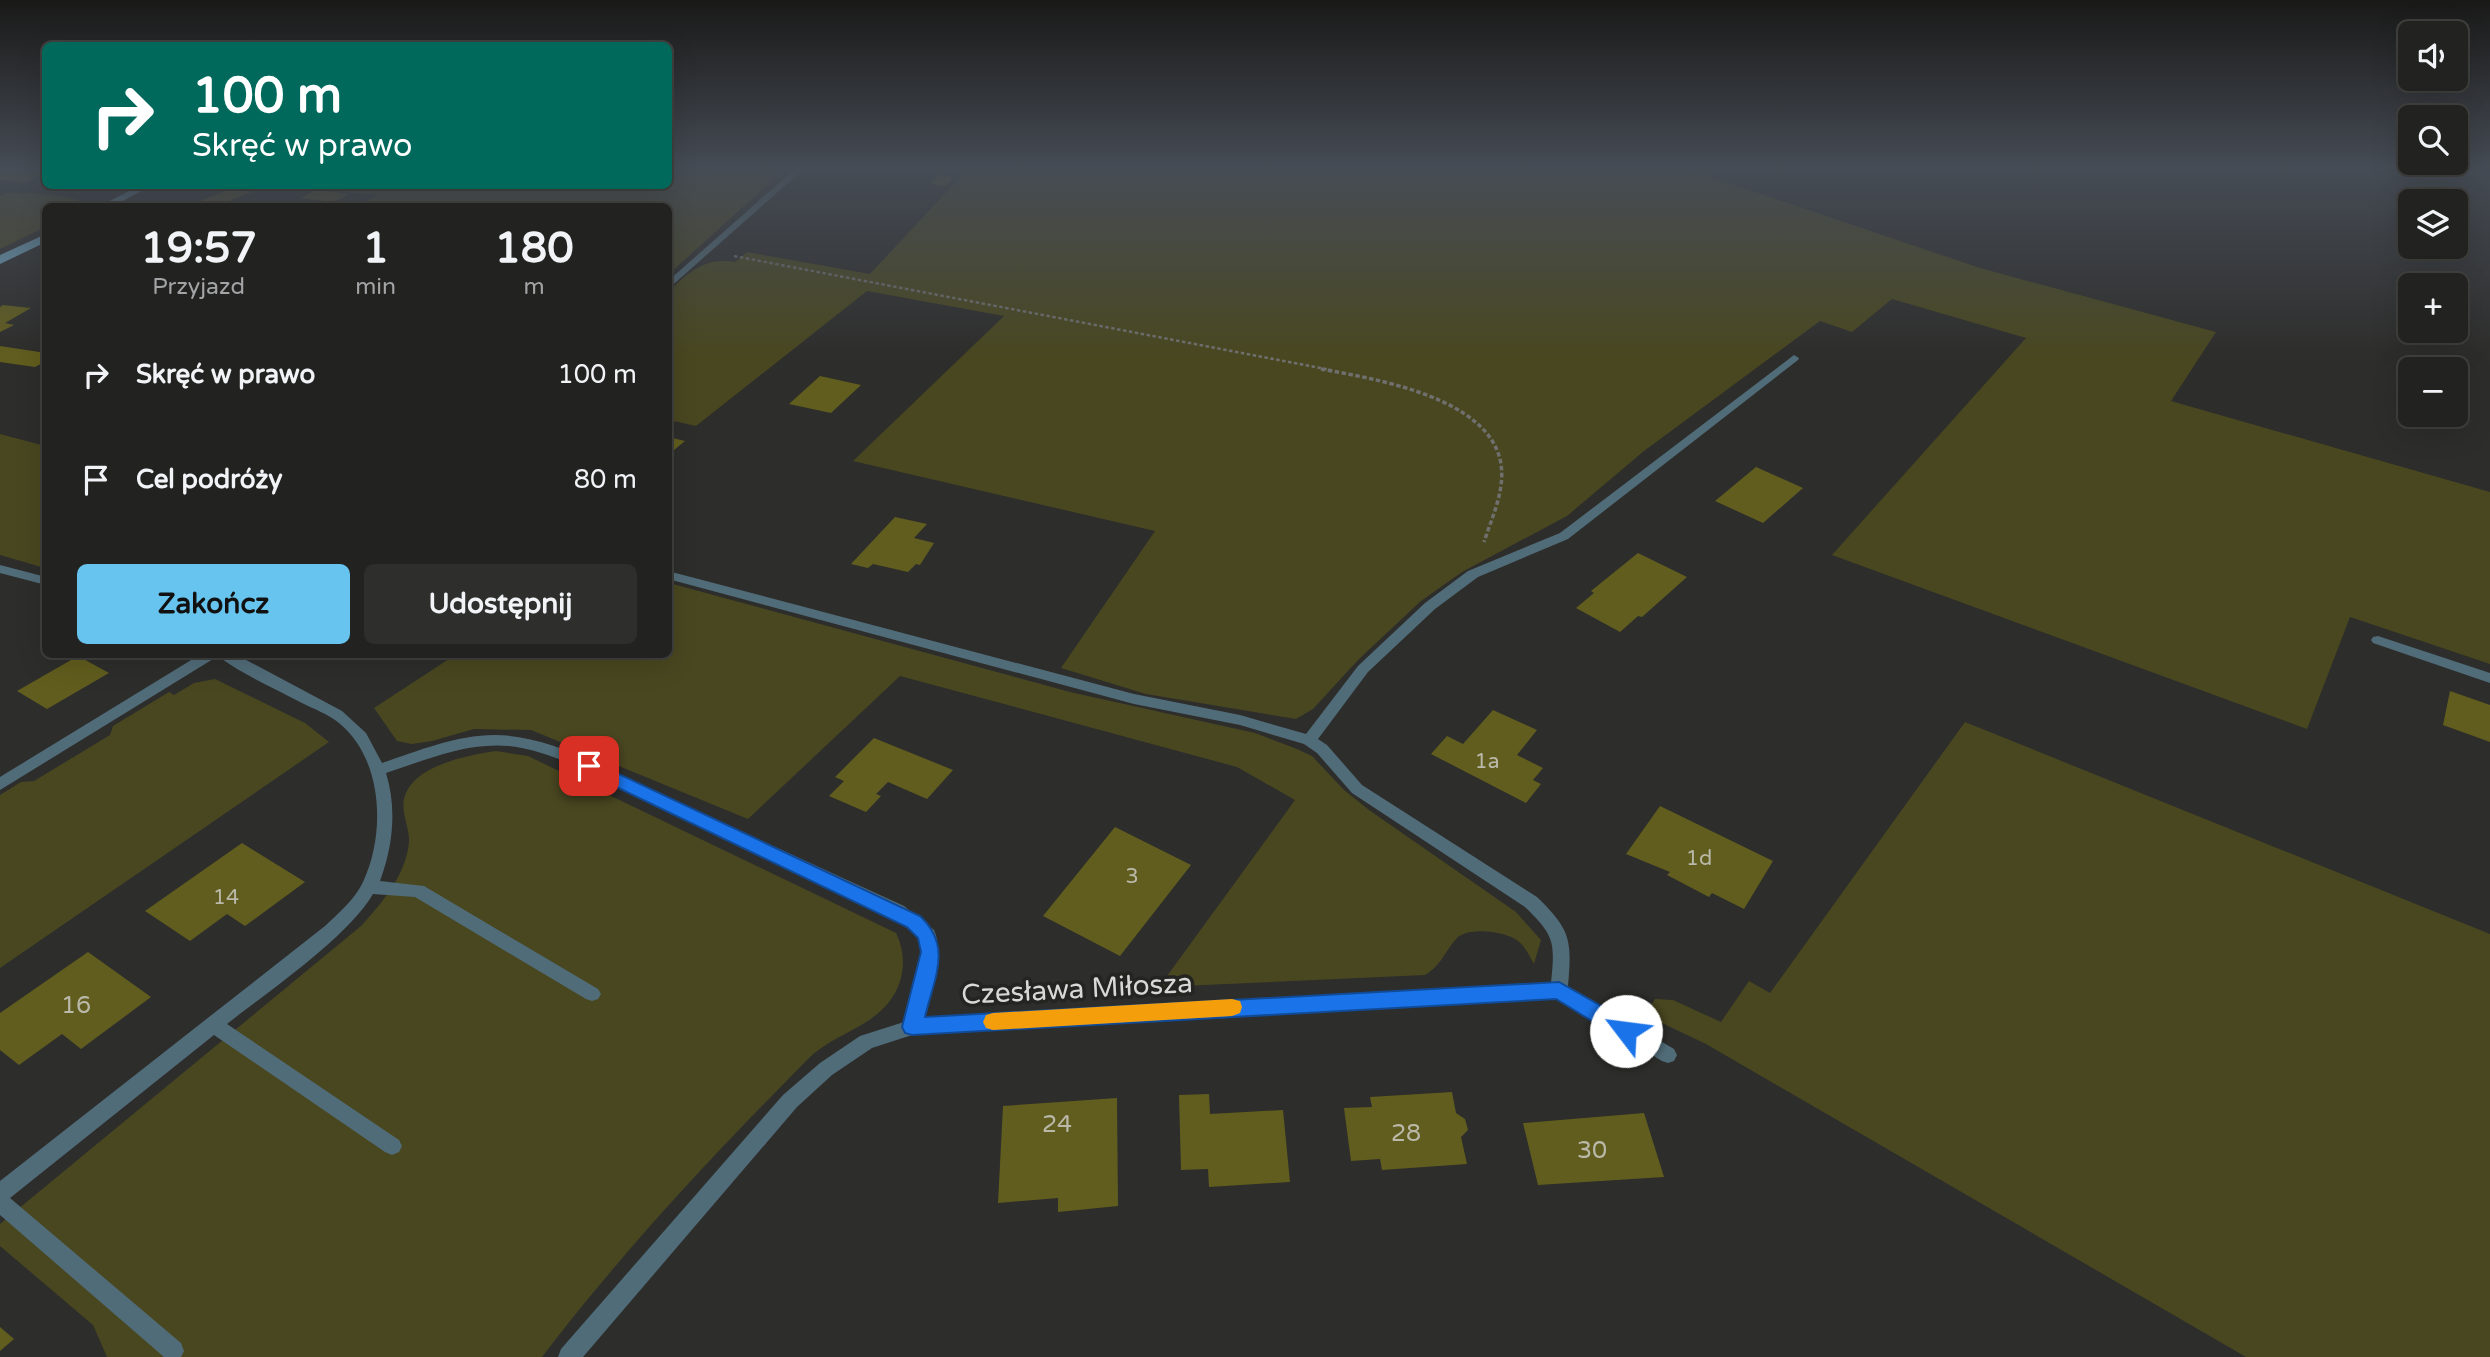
<!DOCTYPE html>
<html lang="pl">
<head>
<meta charset="utf-8">
<style>
	:root { --surface:#222220; --page:#2e2f2d; --text:#f1f3f6; --muted:#a2a4a5; --line:#3f3f3e; --accent:#66c4ef }
	body { margin:0; font-family:"Varela Round",sans-serif; background:var(--page); color:var(--text); height:100vh; display:flex; flex-direction:column; font-size:26px; white-space:nowrap }
	* { box-sizing:border-box; margin:0 }
	p { font-size:23px; color:var(--muted) }
	.icon { flex:none; width:38px; height:38px; fill:none; stroke:currentColor; stroke-width:2; stroke-linecap:round; stroke-linejoin:round }
	.map { position:relative; flex:1; overflow:hidden }
	.sheet { position:absolute; left:42px; top:203px; width:630px; height:455px; display:flex; flex-direction:column; background:var(--surface); border-radius:10px; box-shadow:0 7px 28px #0002,0 0 0 2px var(--line) }
	.sheet>* { flex:none }
	.top-card { position:absolute; left:42px; top:42px; width:630px; height:147px; border-radius:10px; box-shadow:0 7px 28px #0002,0 0 0 2px var(--line); background:#00695c; color:#fff; overflow:hidden }
	.fabs { position:absolute; left:2398px; top:21px; display:grid; gap:14px }
	.fabs a { display:grid; place-items:center; width:70px; height:70px; border-radius:10px; background:var(--surface); box-shadow:0 7px 28px #0002,0 0 0 2px var(--line); font-size:35px }
	.pin { position:absolute; display:grid; place-items:center; width:60px; height:60px; color:#fff; margin:-30px; border-radius:14px; box-shadow:0 4px 10px #0006 }
	.me { position:absolute; width:77px; margin:-38px; rotate:300deg; stroke-linejoin:round; filter:drop-shadow(0 0 5px #0008) }
	.turn { display:flex; align-items:center; gap:24px; height:147px; padding:0 35px; font-size:32px }
	.turn .icon { width:91px; height:91px; stroke-width:2.5 }
	.turn b { display:block; font-size:49px; line-height:60px }
	.eta { display:flex; justify-content:space-evenly; align-items:center; height:119px; text-align:center }
	.eta b { font-size:42px; font-weight:800; line-height:49px }
	.action { display:flex; gap:14px; margin-top:auto; padding:14px 35px }
	.action a { flex:1; height:80px; border-radius:10px; background:var(--accent); color:#111; font-size:28px; font-weight:800; line-height:80px; text-align:center }
	.action a+a { background:var(--page); color:var(--text) }
	ul { padding:0; list-style:none }
	li { display:flex; align-items:center; gap:21px; height:105px; padding:0 35px }
	li div { flex:1 }
	li b { display:block; font-size:26px }
	li em { font-style:normal }
	.map>svg:first-child { display:block }
	.green { fill:#494720 }
	.building { fill:#615d1e }
	.lines { fill:none; stroke-linecap:round; stroke-linejoin:round }
	.path-far1 { stroke:#6f6f6d; stroke-width:2.5; stroke-dasharray:3.5 2.5; stroke-linecap:butt }
	.path { stroke:#6f6f6d; stroke-width:3.5; stroke-dasharray:4.5 2.5; stroke-linecap:butt }
	.street { fill:#516c79; fill-rule:evenodd }
	.primary { fill:#71a9c4; fill-rule:evenodd }
	.route { fill:#1a73e8; stroke:#114b97; stroke-width:2 }
	.slow { fill:#f59e0b }
	.labels { text-anchor:middle; dominant-baseline:central; stroke-width:7; stroke-linejoin:round; paint-order:stroke }
	.number-label { font-size:21px; fill:#bab9a9 }
	.near-number-label { font-size:24px; fill:#bab9a9 }
	.near-street-label { font-size:28px; fill:#d8d8d7; stroke:#242421 }
</style>
</head>
<body>
<div class="map">
<svg width="2490" height="1357" viewBox="0 0 2490 1357">
	<rect width="100%" height="100%" fill="#2d2d2b"/>
	<g class="green">
		<path d="M669,168L778,175L669,274L668,206H358L377,195L288,186H668Z"/>
		<path d="M969,168H1684L1980,268L2216,332L2171,401L2490,492V664L2350,617L2307,729L1832,555L2026,338L1892,299L1852,332L1820,321L1644,451L1567,516L1462,572L1421,601L1359,659L1313,709L1296,719L1146,694L1061,668L1155,531L853,461L1004,316L867,291L696,426L669,420V292C688,272 705,257 735,262L747,252L870,274Z"/>
		<path d="M7,193C25,194 70,192 82,204L81,206H46L45,227L0,249V196Z"/>
		<path d="M0,434L45,446V568L0,555Z"/>
		<path d="M669,583L1070,692L1255,733L1297,749L1312,756L1344,790L1369,810L1516,912L1541,940L1534,964C1529,955 1524,944 1515,939C1502,931 1468,927 1457,938C1445,951 1441,966 1425,975L1159,987L1295,800L1237,767L900,676L748,819L531,730L474,729L432,741L412,744L397,741L374,708L455,655L668,654Z"/>
		<path d="M215,679L305,723L329,742L0,968V795L21,782L34,781L110,735L113,726L169,692L174,695L194,683Z"/>
		<path d="M1965,722L2490,934V1357H2246L1706,1044L1645,1015L1655,999L1673,1000L1721,1022L1749,981L1770,993Z"/>
		<path d="M496,751L528,756L896,933C907,955 905,982 889,1002C868,1029 831,1035 807,1060C714,1154 622,1252 542,1357H107L93,1325L0,1246V1224L361,926C382,903 406,875 409,842C410,829 401,813 404,799C412,765 469,755 496,751Z"/>
	</g>
	<g class="building">
		<path d="M0,168H46V173L25,182L0,180Z"/>
		<path d="M939,175L954,177L946,186L930,184Z"/>
		<path d="M230,189L251,192L219,205L198,202Z"/>
		<path d="M316,190L349,194L334,202L301,198Z"/>
		<path d="M3,305L31,308L5,323L14,325L0,332V307Z"/>
		<path d="M0,346L46,353V361L35,367L0,362Z"/>
		<path d="M820,376L861,385L831,413L789,404Z"/>
		<path d="M668,437L685,441L668,455Z"/>
		<path d="M1756,467L1803,488L1763,523L1715,501Z"/>
		<path d="M895,517L927,524L914,538L934,543L920,565L916,564L908,572L873,564L868,568L851,564Z"/>
		<path d="M1638,553L1687,577L1642,617L1638,616L1620,632L1576,608L1594,593L1591,591Z"/>
		<path d="M78,656L109,673L47,709L17,691Z"/>
		<path d="M2450,691L2490,705V742L2443,725Z"/>
		<path d="M1493,710L1537,730L1517,755L1543,768L1533,780L1541,784L1526,803L1431,754L1447,736L1463,744Z"/>
		<path d="M874,738L953,770L927,799L888,782L876,794L881,796L866,812L829,796L844,781L835,777Z"/>
		<path d="M1660,806L1773,861L1744,909L1712,893L1709,897L1667,875L1670,872L1626,854Z"/>
		<path d="M1115,827L1191,865L1120,956L1043,916Z"/>
		<path d="M242,843L305,882L245,926L227,914L190,941L145,911Z"/>
		<path d="M88,952L151,997L81,1049L62,1034L19,1065L0,1050V1013Z"/>
		<path d="M1452,1092L1456,1113L1465,1119L1468,1130L1461,1137L1467,1164L1382,1170L1380,1159L1351,1161L1344,1108L1372,1107L1370,1097Z"/>
		<path d="M1209,1094L1210,1114L1283,1110L1290,1182L1209,1187L1208,1169L1181,1170L1179,1095Z"/>
		<path d="M1117,1098L1118,1206L1058,1212V1198L998,1203L1003,1106Z"/>
		<path d="M1644,1113L1664,1177L1538,1185L1523,1123Z"/>
		<path d="M0,1327L14,1339L0,1351Z"/>
	</g>
	<g class="lines">
		<path class="path-far1" d="M734,256L1331,370"/>
		<path class="path" d="M1321,369C1375,379 1490,397 1501,464C1505,491 1492,517 1484,542"/>
		<g class="street">
			<path d="M796,168H805L668,289V281Z"/>
			<path d="M1794,355L1799,358L1798,360L1568,539L1478,577L1435,609L1368,672L1318,739L1327,745L1362,785L1537,897C1571,930 1572,940 1568,986L1674,1049L1677,1055L1674,1061L1668,1063L1662,1061L1557,998L912,1035L872,1048L832,1075L797,1107L583,1357H558L561,1349L783,1095L820,1063L860,1036L904,1022L921,952L920,938L892,916C810,877 729,839 647,801C606,781 555,751 509,746C466,742 426,760 386,773C397,809 393,846 380,881L424,886L598,989L601,994L598,999L592,1001L586,999L415,897L373,894C346,939 270,990 227,1024L399,1140L402,1146L399,1152L392,1155L385,1152L214,1035L10,1198L181,1343L184,1351L181,1357H164L0,1215V1181L325,926C339,913 355,899 363,882C386,833 383,759 339,723C328,714 314,709 302,703C274,688 243,675 218,656L0,790V777L201,654H235L342,711L366,733L382,763C418,751 456,735 495,735C552,735 617,774 668,797C747,834 825,870 904,906L934,930C945,953 929,995 923,1019L1551,983C1555,942 1555,936 1525,907L1352,793L1317,753L1304,744L1240,725L1134,704L668,579V571L1134,694L1240,715L1306,734L1358,666L1425,603L1468,571L1560,533Z"/>
			<path d="M0,565L46,577V585L0,573Z"/>
			<path d="M2378,636L2490,673V683L2373,643L2371,640L2373,637Z"/>
		</g>
		<g class="primary">
			<path d="M139,186H151L113,206H100Z"/>
			<path d="M46,234V242L0,264V255Z"/>
		</g>
	</g>
	<linearGradient id="sky" x2="0" y2="1"><stop stop-color="#191918"/><stop offset="0.47" stop-color="#464c55"/><stop offset="1" stop-color="#464c55" stop-opacity="0"/></linearGradient>
	<rect width="2490" height="358" fill="url(#sky)"/>
	<path class="route" d="M589,760L920,916C953,947 934,978 925,1017L1559,982L1633,1024L1636,1031L1633,1037L1626,1039L1618,1037L1556,999L912,1035L905,1033L902,1027L921,952L918,938L907,927L583,771L581,766L583,762Z"/>
	<path class="slow" d="M1232,999L1240,1001L1242,1007L1240,1013L1232,1016L993,1030L986,1028L983,1022L986,1015L993,1013Z"/>
	<g class="labels">
		<g class="number-label">
			<text x="1487" y="761">1a</text>
			<text x="1699" y="858">1d</text>
			<text x="1132" y="876">3</text>
			<text x="226" y="897">14</text>
		</g>
		<g class="near-number-label">
			<text x="76" y="1005">16</text>
			<text x="1057" y="1124">24</text>
			<text x="1406" y="1133">28</text>
			<text x="1592" y="1150">30</text>
		</g>
		<g class="near-street-label">
			<text transform="translate(1077 989) rotate(-3)">Czesława Miłosza</text>
		</g>
	</g>
</svg>
<div class="fabs">
<a><svg class="icon" aria-label="sound" viewBox="0 0 24 24"><path d="M4 9h4l5-4v14l-5-4H4zM17 9q2 3 0 6"/></svg></a>
<a><svg class="icon" aria-label="search" viewBox="0 0 24 24"><circle cx="10" cy="10" r="6"/><path d="M15 15l6 6"/></svg></a>
<a><svg class="icon" aria-label="layers" viewBox="0 0 24 24"><path d="M12 4l9 5-9 5-9-5zM3 14l9 5 9-5"/></svg></a>
<a>+</a>
<a>−</a>
</div>
<div class="pin" style="left:589px;top:766px;background:#d93025"><svg class="icon" aria-label="arrive" viewBox="0 0 24 24"><path d="M6 21V4h12l-3 4 3 4H6"/></svg></div>
<svg class="me" style="left:1626px;top:1031px" viewBox="-20 -20 40 40"><circle r="19" fill="#fff"/><path d="M0-13L10 11 0 6-10 11z" fill="#1a73e8"/></svg>
<div class="top-card">
<div class="turn"><svg class="icon" aria-label="right" viewBox="0 0 24 24"><path d="M7 20v-9h11M14 6l5 5-5 5"/></svg><div><b>100 m</b>Skręć w prawo</div></div>
</div>
<section class="sheet">
<div class="eta">
<div><b>19:57</b><p>Przyjazd</p></div>
<div><b>1</b><p>min</p></div>
<div><b>180</b><p>m</p></div>
</div>
<ul>
<li><svg class="icon" aria-label="right" viewBox="0 0 24 24"><path d="M7 20v-9h11M14 6l5 5-5 5"/></svg><div><b>Skręć w prawo</b></div><em>100 m</em></li>
<li><svg class="icon" aria-label="arrive" viewBox="0 0 24 24"><path d="M6 21V4h12l-3 4 3 4H6"/></svg><div><b>Cel podróży</b></div><em>80 m</em></li>
</ul>
<div class="action"><a>Zakończ</a><a>Udostępnij</a></div>
</section>
</div>
</body>
</html>
